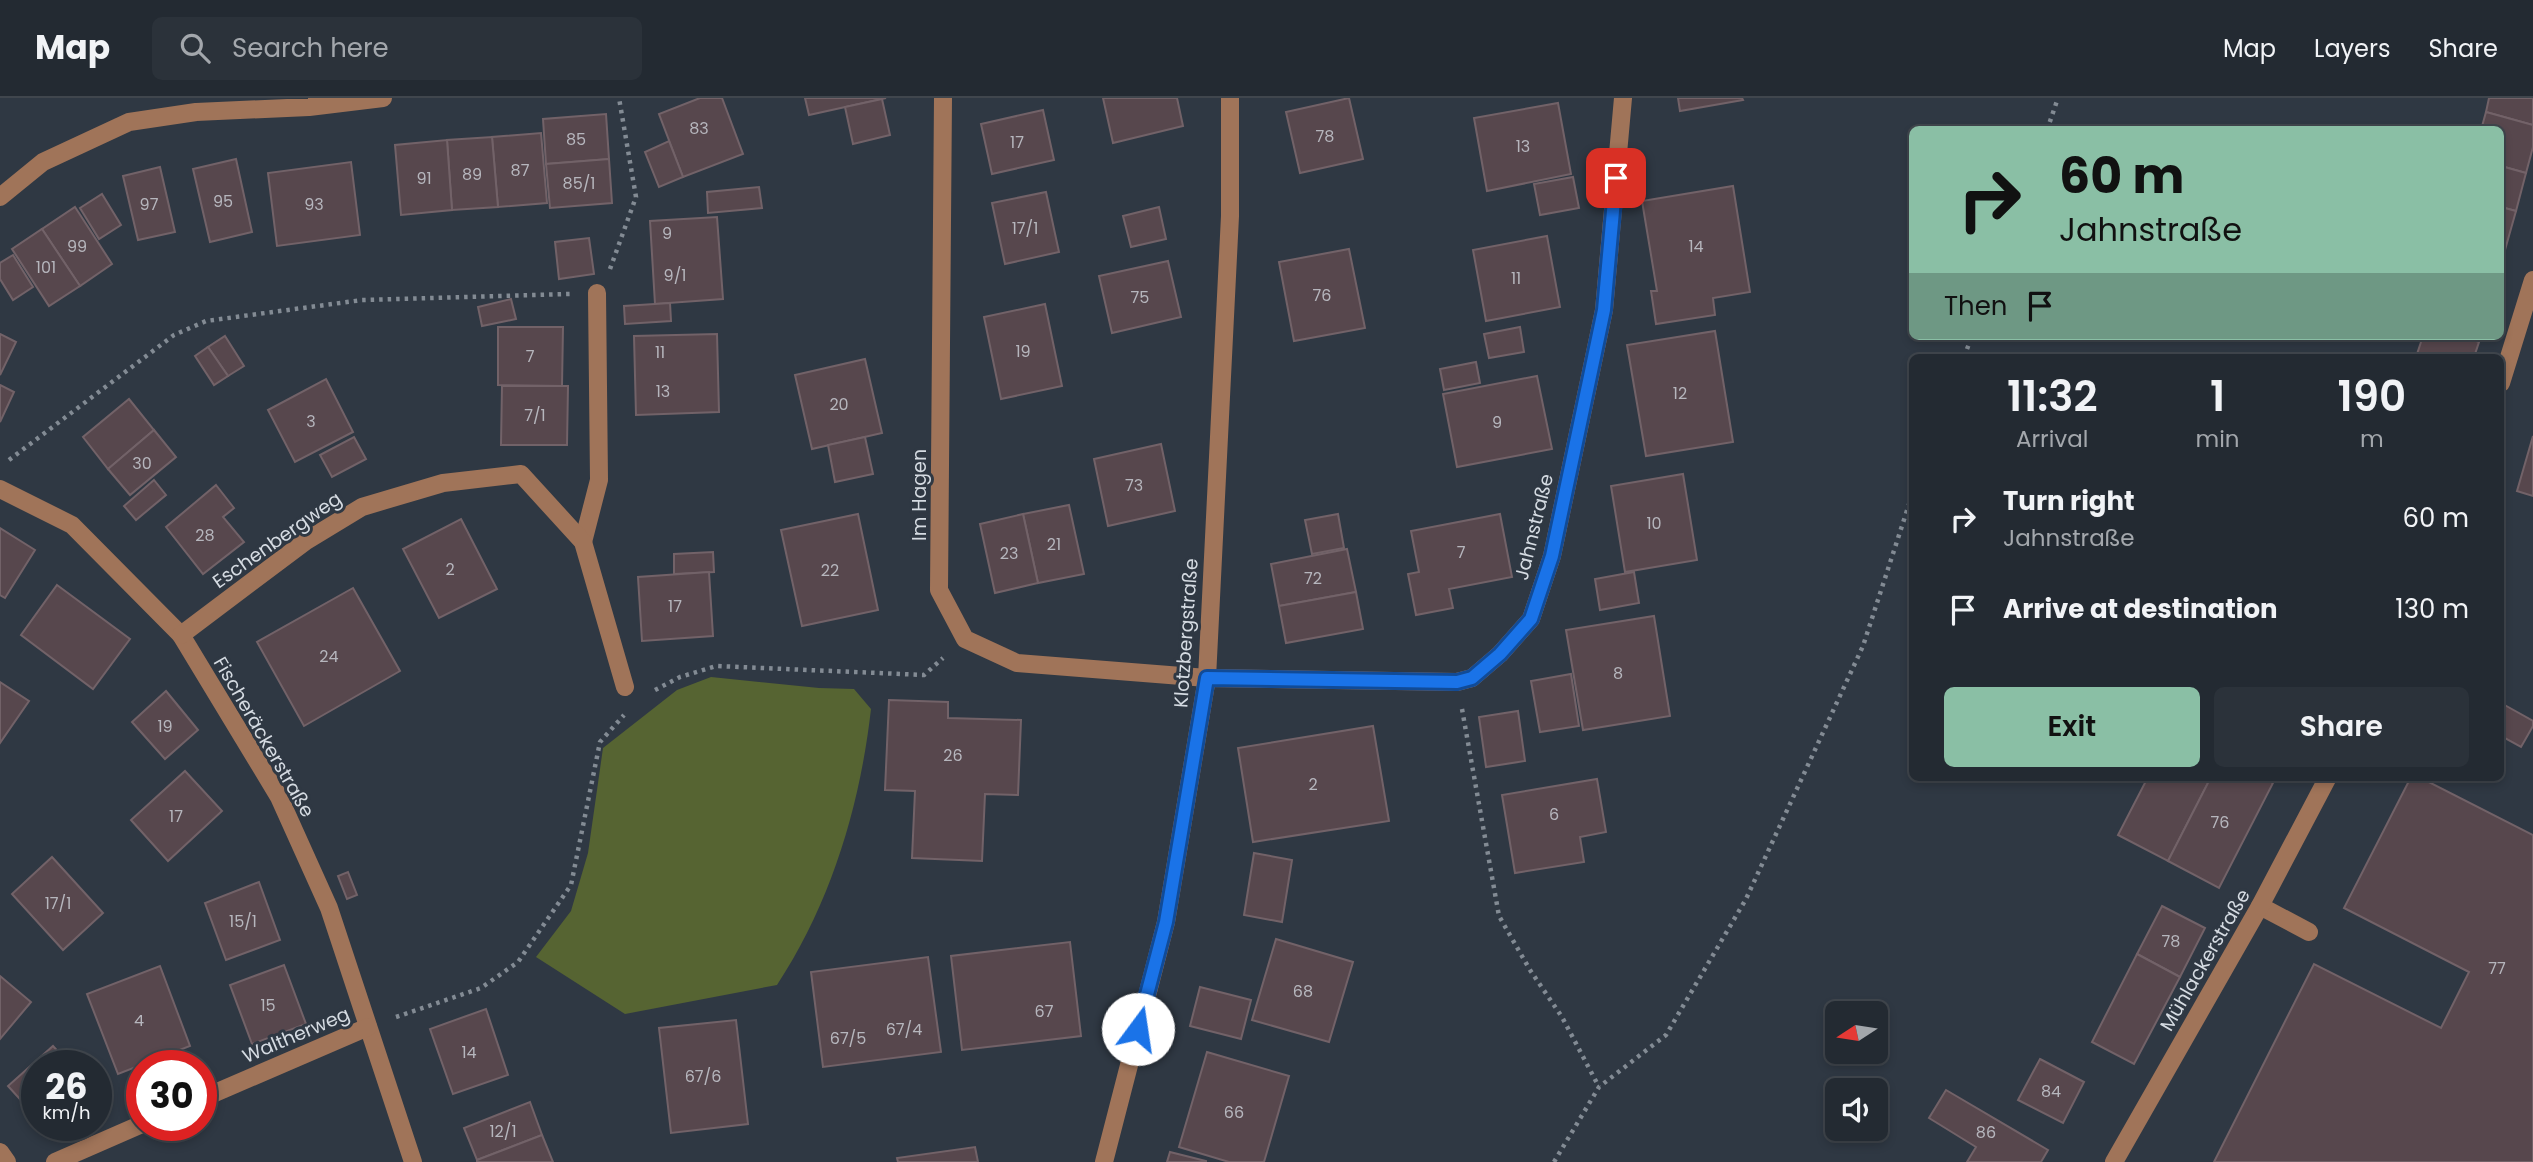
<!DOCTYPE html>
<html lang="en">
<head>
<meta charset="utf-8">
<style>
	:root { --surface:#232a32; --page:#2b323a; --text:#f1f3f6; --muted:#a3a7ac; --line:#40464d; --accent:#8abfa5 }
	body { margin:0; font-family:Poppins,sans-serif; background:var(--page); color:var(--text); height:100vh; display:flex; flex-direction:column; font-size:26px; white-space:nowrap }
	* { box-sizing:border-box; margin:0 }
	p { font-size:23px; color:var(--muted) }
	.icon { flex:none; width:38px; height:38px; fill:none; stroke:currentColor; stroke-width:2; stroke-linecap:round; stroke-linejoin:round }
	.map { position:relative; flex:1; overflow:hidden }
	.panel { position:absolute; left:1909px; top:256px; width:595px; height:427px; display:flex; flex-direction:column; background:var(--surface); border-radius:10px; box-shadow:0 4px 10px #0003,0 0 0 2px var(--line) }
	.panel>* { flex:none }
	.top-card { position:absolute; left:1909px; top:28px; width:595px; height:214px; border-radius:10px; box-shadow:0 4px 10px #0003,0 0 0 2px var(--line); background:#8abfa5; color:#111; overflow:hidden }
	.needle { width:46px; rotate:258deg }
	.fabs { position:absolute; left:1825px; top:903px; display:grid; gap:14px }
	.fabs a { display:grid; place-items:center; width:63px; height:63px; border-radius:10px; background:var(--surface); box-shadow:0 4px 10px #0003,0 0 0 2px var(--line); font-size:35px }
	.speed { position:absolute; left:21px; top:952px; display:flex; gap:14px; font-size:35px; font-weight:700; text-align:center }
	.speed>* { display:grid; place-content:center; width:91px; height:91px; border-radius:50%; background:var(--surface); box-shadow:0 4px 10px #0003,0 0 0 2px var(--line); line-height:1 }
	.speed small { font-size:18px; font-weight:400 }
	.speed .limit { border:10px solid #d22; background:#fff; color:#111 }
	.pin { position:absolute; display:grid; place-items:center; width:60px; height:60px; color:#fff; margin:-30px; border-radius:14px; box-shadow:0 4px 10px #0006 }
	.me { position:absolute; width:77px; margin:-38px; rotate:14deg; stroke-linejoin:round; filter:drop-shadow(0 0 5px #0008) }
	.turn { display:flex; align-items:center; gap:24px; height:147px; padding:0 35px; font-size:32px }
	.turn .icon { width:91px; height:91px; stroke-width:2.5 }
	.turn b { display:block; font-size:49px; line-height:60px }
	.then { display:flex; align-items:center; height:66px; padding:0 35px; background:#0003; gap:14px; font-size:26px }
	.eta { display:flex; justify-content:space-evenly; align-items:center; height:119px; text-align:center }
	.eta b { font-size:42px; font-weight:600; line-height:49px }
	.action { display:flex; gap:14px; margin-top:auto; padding:14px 35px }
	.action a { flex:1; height:80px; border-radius:10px; background:var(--accent); color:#111; font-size:28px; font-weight:600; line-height:80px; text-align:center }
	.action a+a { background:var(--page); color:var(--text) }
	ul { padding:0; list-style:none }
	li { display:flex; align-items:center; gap:21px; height:91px; padding:0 35px }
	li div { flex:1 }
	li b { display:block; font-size:26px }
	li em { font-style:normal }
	header { display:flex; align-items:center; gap:42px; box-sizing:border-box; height:98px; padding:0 35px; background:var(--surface); border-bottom:2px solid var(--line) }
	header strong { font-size:33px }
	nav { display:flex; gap:38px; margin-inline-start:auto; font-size:24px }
	.search { width:490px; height:63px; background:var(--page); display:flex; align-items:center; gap:18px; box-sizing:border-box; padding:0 24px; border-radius:10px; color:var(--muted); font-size:26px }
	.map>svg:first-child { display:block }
	.green { fill:#566432 }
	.building { fill:#57474d; stroke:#726268; stroke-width:2 }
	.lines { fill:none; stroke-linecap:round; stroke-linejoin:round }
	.path { stroke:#838b94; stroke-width:4.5; stroke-dasharray:3.5 5; stroke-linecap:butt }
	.minor { stroke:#a07459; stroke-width:18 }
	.route-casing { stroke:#114b97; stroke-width:18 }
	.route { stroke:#1a73e8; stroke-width:12 }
	.labels { text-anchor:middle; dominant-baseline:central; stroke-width:6; stroke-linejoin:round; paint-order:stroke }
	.number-label { font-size:16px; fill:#b6b6bd }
	.street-label { font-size:19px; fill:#d5dbe2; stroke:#2f3843 }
</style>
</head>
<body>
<header>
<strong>Map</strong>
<div class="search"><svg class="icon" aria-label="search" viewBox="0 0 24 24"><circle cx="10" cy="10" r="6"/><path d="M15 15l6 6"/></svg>Search here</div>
<nav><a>Map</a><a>Layers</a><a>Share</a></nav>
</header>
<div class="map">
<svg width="2533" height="1064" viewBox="0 0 2533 1064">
	<rect width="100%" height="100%" fill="#2f3843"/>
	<path class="green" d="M711,579L819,590L854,591L871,611C860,708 831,805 777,887L625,916L536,859L571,813L588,755L603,650L677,592Z"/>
	<g class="building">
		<path d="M700,0H722L743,56L683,79L659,16Z"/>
		<path d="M805,0H886L809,17Z"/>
		<path d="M1103,0H1177L1183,28L1113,45Z"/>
		<path d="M1349,0L1363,61L1300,75L1286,14Z"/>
		<path d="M1678,0H1742L1743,2L1680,13Z"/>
		<path d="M2489,0H2533V27L2486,14Z"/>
		<path d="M882,1L890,37L853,46L845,9Z"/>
		<path d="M1558,5L1571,76L1487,93L1474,20Z"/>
		<path d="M1043,12L1054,62L992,76L981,26Z"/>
		<path d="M2486,14L2533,27V49L2526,75L2501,68V32H2481Z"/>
		<path d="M606,16L609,61L546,66L543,21Z"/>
		<path d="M541,35L547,105L498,109L492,39Z"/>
		<path d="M492,39L498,109L452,112L447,42Z"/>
		<path d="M447,42L452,112L401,117L395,47Z"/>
		<path d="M669,43L683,79L659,89L645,54Z"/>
		<path d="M236,61L252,134L210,144L193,71Z"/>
		<path d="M609,61L612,105L550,110L546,66Z"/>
		<path d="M351,64L360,137L277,148L268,75Z"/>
		<path d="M2501,68L2526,75L2516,113L2501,109Z"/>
		<path d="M160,69L175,134L138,142L123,78Z"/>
		<path d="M1573,79L1579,110L1540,117L1534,86Z"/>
		<path d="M1733,88L1750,194L1713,200L1715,217L1656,226L1651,193H1657L1642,103Z"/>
		<path d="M759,89L762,110L708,115L707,94Z"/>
		<path d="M1046,94L1059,154L1005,166L992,105Z"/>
		<path d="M102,96L121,127L99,141L80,110Z"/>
		<path d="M75,109L112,166L80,188L42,131Z"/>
		<path d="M1159,109L1166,141L1131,149L1123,118Z"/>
		<path d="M2501,109L2516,113L2503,159H2501Z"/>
		<path d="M717,119L723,201L655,206L650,123Z"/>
		<path d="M42,131L80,188L49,208L12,151Z"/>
		<path d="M1547,138L1560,209L1486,223L1473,152Z"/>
		<path d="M589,140L594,176L559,181L555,144Z"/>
		<path d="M1349,151L1365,230L1294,243L1279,164Z"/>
		<path d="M13,157L33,189L13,202L0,181V165Z"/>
		<path d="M1168,163L1181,219L1112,235L1099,178Z"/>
		<path d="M511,201L516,221L482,228L478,209Z"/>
		<path d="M670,205L671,223L625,226L624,208Z"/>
		<path d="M1045,206L1062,288L1001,301L984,219Z"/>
		<path d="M498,229H563L562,288L498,287Z"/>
		<path d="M1520,229L1524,254L1489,260L1484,236Z"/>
		<path d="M1715,233L1733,344L1646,358L1627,247Z"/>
		<path d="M0,236L16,244L0,277Z"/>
		<path d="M717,236L719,314L636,317L634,238Z"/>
		<path d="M225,238L244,268L228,278L208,249Z"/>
		<path d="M2423,238H2462L2479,244L2474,259H2426L2417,256Z"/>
		<path d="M208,249L228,278L214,287L195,258Z"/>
		<path d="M865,261L882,335L812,351L795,277Z"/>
		<path d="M1476,264L1480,285L1444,292L1440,271Z"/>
		<path d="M1537,278L1552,351L1457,369L1443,296Z"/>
		<path d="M326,281L353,334L295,364L268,312Z"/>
		<path d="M0,287L14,294L0,324Z"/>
		<path d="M502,288H568L567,347H501Z"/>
		<path d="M129,301L154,332L108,371L83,339Z"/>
		<path d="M154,332L176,359L130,397L108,371Z"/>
		<path d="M2533,338V398L2517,393Z"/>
		<path d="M354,339L366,361L332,379L320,357Z"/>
		<path d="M865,339L873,376L835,384L828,347Z"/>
		<path d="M1161,346L1175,413L1108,428L1094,361Z"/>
		<path d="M1683,376L1697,462L1625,474L1611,388Z"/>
		<path d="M154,382L166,397L136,422L124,408Z"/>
		<path d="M216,387L234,410L223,419L244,444L203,476L166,429Z"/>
		<path d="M1069,407L1084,476L1038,485L1023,416Z"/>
		<path d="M858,416L878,512L802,528L781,432Z"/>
		<path d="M1023,416L1038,485L995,495L980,426Z"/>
		<path d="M1338,416L1344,450L1312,456L1305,422Z"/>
		<path d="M1500,416L1512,479L1449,491L1453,510L1416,517L1408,476L1419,474L1411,433Z"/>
		<path d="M461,421L497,491L439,520L403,451Z"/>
		<path d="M0,430L35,452L5,500L0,497Z"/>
		<path d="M1347,451L1356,494L1279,508L1271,466Z"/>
		<path d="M713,454L714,474L674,476V456Z"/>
		<path d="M709,474L713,538L642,543L638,479Z"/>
		<path d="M1634,474L1639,505L1600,512L1595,481Z"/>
		<path d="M57,487L130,541L93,591L21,537Z"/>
		<path d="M353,490L400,573L304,628L257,544Z"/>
		<path d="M1356,494L1363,531L1286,545L1279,508Z"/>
		<path d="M1654,518L1670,618L1583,632L1566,532Z"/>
		<path d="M1571,576L1579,628L1540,634L1531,583Z"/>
		<path d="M0,584L29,603L0,645Z"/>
		<path d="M166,593L198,632L165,661L132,624Z"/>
		<path d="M889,602L948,604V620L1021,622L1018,697L985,696L982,763L912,760L915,693L885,692Z"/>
		<path d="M2501,605L2533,623V628L2521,649L2501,638Z"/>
		<path d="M1518,613L1525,663L1486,669L1479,619Z"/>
		<path d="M1373,628L1389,723L1253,744L1238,650Z"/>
		<path d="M185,673L222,713L168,763L131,722Z"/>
		<path d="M2148,679H2211L2168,763L2118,737Z"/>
		<path d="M2211,679H2262L2273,685L2219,790L2168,763Z"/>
		<path d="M2411,679H2419L2533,737V1064H2214L2314,866L2441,930L2469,874L2344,810Z"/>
		<path d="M1597,681L1606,734L1580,739L1584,764L1515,775L1502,697Z"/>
		<path d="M1254,755L1292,762L1282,824L1244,817Z"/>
		<path d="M52,759L103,815L63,852L12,796Z"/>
		<path d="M348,774L357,797L347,801L338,778Z"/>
		<path d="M259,784L280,842L226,862L205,805Z"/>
		<path d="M2162,808L2205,830L2180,879L2137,856Z"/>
		<path d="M1276,841L1353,864L1329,944L1252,922Z"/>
		<path d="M1070,844L1081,938L962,952L951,858Z"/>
		<path d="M2137,856L2180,879L2134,966L2092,944Z"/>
		<path d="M928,859L941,954L823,969L811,874Z"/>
		<path d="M284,867L306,926L252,946L230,887Z"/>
		<path d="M160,868L190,948L118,976L87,896Z"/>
		<path d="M0,878L31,904L0,941Z"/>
		<path d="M1200,889L1251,902L1241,941L1190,928Z"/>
		<path d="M486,911L508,977L453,996L430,931Z"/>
		<path d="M736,922L748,1026L671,1035L659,930Z"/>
		<path d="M53,948L71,968H37V1020L8,988Z"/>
		<path d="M1207,954L1289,978L1264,1064H1229L1179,1049Z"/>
		<path d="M2040,961L2084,984L2063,1025L2018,1002Z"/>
		<path d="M1946,992L2048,1052L2041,1064H1967L1976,1049L1929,1020Z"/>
		<path d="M530,1004L542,1037L477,1062L464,1030Z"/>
		<path d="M542,1037L553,1064H477V1062Z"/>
		<path d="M975,1049L978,1064H898L897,1060Z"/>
		<path d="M1170,1054L1206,1063V1064H1167Z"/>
	</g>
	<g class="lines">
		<g class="path">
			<path d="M2047,32L2058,0"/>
			<path d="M610,171L636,99L619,0"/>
			<path d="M1964,259L1972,238"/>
			<path d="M9,362L174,237L206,223L362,202L570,196"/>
			<path d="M655,592L680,579L716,568L924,577L943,560"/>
			<path d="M1462,611L1499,818L1530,872L1562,919L1599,989"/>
			<path d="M396,919L481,890L518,864L571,787L600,644L624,617"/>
			<path d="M1554,1064L1599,989L1666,937L1746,801L1863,548L1913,394"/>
		</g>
		<g class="minor">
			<path d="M943,0L939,492L965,541L1017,565L1207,580L1457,584L1472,580L1500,556L1531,521L1552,458L1604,212L1623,0"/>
			<path d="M0,99L43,64L129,24L196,14L309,9L383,0"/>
			<path d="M2501,285L2533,182"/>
			<path d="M0,391L72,427L181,537L279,699L329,810L413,1064"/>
			<path d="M583,444L599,382L597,195"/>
			<path d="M181,537L306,443L362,409L443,385L521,376L583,444L625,589"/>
			<path d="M2260,808L2309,834"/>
			<path d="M201,1001L368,929"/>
			<path d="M0,1054L7,1064"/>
			<path d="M55,1064L142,1026"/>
			<path d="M1104,1064L1166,824L1207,580L1230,118V0"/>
			<path d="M2114,1064L2260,808L2328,679"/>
		</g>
	</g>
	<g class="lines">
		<g class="route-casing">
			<path id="route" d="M1138,931L1166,824L1207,580L1457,584L1472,580L1500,556L1531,521L1552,458L1604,212L1616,80"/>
		</g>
		<use href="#route" class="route"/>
	</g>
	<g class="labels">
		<g class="number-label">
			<text x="699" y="30">83</text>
			<text x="1325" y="38">78</text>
			<text x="576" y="41">85</text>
			<text x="1017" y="44">17</text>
			<text x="1523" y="48">13</text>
			<text x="520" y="72">87</text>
			<text x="472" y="76">89</text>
			<text x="424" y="80">91</text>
			<text x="579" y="85">85/1</text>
			<text x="223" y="103">95</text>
			<text x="149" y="106">97</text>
			<text x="314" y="106">93</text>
			<text x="1025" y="130">17/1</text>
			<text x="667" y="135">9</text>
			<text x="77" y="148">99</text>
			<text x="1696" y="148">14</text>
			<text x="46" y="169">101</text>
			<text x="675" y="177">9/1</text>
			<text x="1516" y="180">11</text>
			<text x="1322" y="197">76</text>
			<text x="1140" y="199">75</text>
			<text x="1023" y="253">19</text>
			<text x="660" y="254">11</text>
			<text x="530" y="258">7</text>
			<text x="663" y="293">13</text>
			<text x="1680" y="295">12</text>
			<text x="839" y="306">20</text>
			<text x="535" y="317">7/1</text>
			<text x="311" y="323">3</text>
			<text x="1497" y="324">9</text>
			<text x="142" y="365">30</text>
			<text x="1134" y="387">73</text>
			<text x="1654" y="425">10</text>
			<text x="205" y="437">28</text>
			<text x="1054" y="446">21</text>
			<text x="1461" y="454">7</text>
			<text x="1009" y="455">23</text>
			<text x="450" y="471">2</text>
			<text x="830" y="472">22</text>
			<text x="1313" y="480">72</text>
			<text x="675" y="508">17</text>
			<text x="329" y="558">24</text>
			<text x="1618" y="575">8</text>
			<text x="165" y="628">19</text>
			<text x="953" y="657">26</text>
			<text x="1313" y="686">2</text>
			<text x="1554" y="716">6</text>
			<text x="176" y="718">17</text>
			<text x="2220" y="724">76</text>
			<text x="58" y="805">17/1</text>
			<text x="243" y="823">15/1</text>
			<text x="2171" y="843">78</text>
			<text x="2497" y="870">77</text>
			<text x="1303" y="893">68</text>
			<text x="268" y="907">15</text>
			<text x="1044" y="913">67</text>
			<text x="139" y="922">4</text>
			<text x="904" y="931">67/4</text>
			<text x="848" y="940">67/5</text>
			<text x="469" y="954">14</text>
			<text x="703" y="978">67/6</text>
			<text x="2051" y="993">84</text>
			<text x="1234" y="1014">66</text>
			<text x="503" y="1033">12/1</text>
			<text x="1986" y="1034">86</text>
		</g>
		<g class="street-label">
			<text transform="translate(919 397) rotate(-90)">Im Hagen</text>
			<text transform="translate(1534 429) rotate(-76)">Jahnstraße</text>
			<text transform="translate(277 442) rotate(-35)">Eschenbergweg</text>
			<text transform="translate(1186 535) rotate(-86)">Klotzbergstraße</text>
			<text transform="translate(264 639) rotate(60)">Fischeräckerstraße</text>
			<text transform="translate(2205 862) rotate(-60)">Mühlackerstraße</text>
			<text transform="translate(296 937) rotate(-23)">Waltherweg</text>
		</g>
	</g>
</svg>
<div class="fabs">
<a><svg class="needle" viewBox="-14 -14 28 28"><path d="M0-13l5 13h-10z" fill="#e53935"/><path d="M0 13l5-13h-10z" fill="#a3a7ac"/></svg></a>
<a><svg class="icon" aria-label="sound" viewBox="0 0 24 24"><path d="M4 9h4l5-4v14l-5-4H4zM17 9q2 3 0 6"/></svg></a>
</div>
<div class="speed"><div>26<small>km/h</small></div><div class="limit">30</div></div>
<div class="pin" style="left:1616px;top:80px;background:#d93025"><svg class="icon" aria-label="arrive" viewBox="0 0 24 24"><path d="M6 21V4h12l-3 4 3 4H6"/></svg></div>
<svg class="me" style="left:1138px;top:931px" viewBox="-20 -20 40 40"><circle r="19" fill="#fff"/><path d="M0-13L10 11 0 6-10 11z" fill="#1a73e8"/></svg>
<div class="top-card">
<div class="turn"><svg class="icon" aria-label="right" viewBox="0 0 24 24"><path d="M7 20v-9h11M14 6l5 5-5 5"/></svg><div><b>60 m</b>Jahnstraße</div></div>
<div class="then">Then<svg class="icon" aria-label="arrive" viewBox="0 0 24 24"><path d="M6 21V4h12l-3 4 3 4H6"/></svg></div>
</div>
<section class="panel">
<div class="eta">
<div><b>11:32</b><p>Arrival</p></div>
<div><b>1</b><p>min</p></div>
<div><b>190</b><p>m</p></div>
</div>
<ul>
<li><svg class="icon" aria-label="right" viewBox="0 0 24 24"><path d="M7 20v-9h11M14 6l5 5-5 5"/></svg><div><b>Turn right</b><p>Jahnstraße</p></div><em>60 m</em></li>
<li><svg class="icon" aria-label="arrive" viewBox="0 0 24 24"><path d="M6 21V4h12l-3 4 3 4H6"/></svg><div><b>Arrive at destination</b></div><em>130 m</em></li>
</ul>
<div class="action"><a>Exit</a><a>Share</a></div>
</section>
</div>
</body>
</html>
